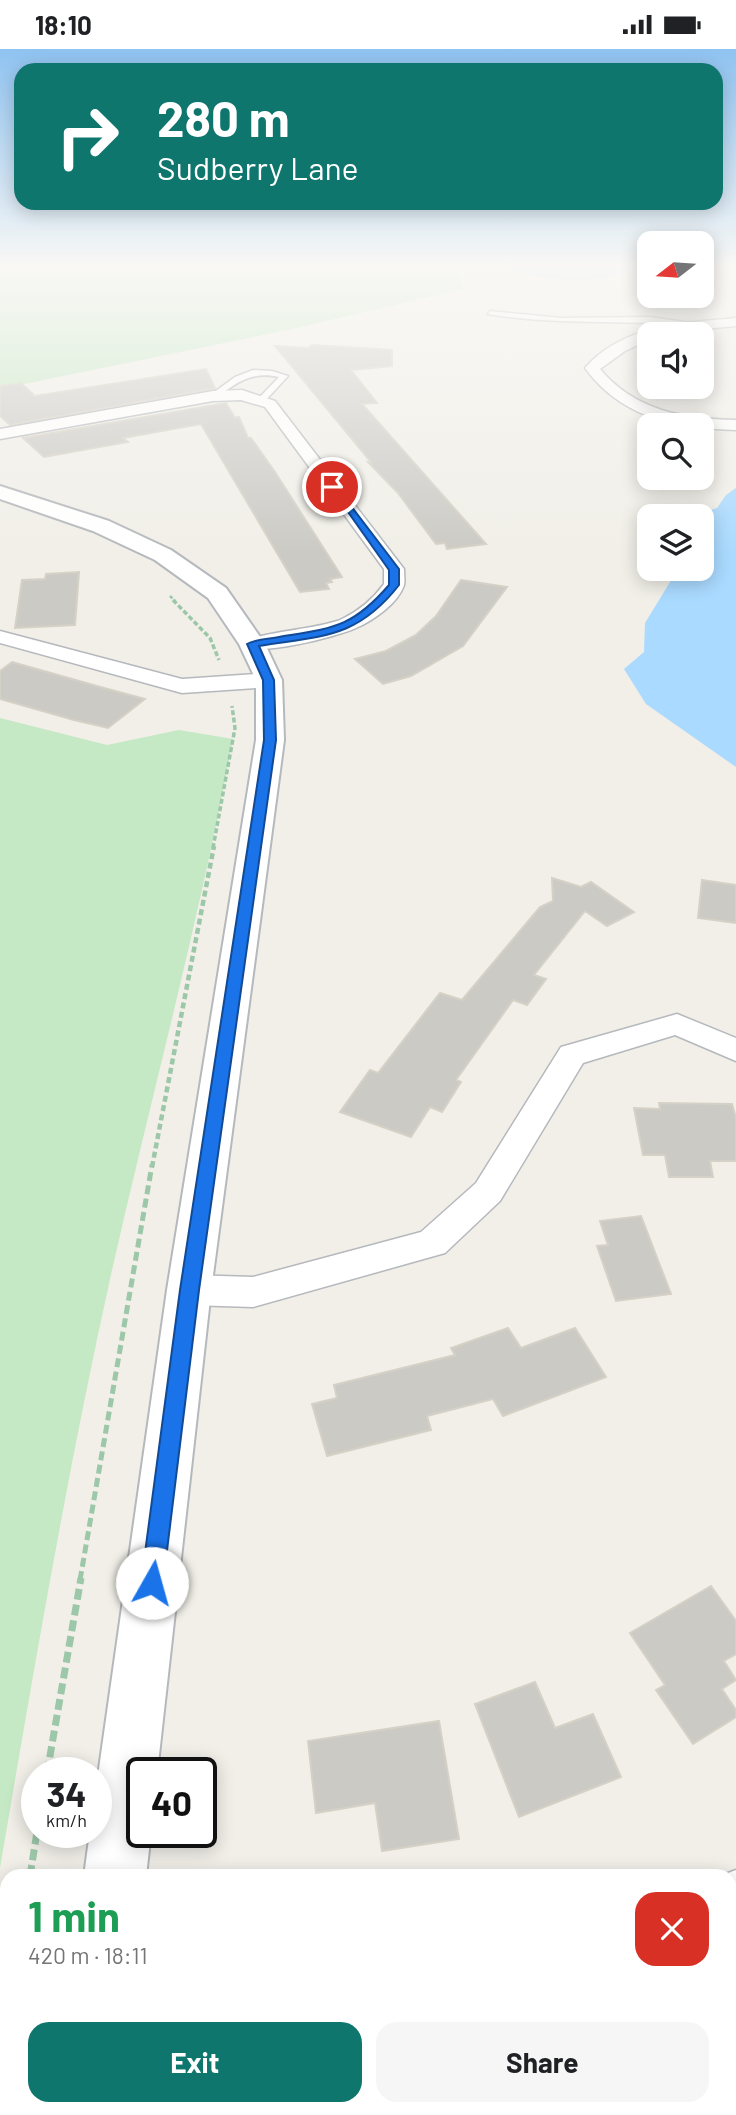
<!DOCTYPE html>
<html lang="en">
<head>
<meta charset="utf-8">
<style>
	:root { --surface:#fff; --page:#f6f6f6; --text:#202124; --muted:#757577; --accent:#0f766e }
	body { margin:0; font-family:Barlow,sans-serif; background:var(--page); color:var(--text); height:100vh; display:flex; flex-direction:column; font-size:26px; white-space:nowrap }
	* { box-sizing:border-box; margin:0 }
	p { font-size:23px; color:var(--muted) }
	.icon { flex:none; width:38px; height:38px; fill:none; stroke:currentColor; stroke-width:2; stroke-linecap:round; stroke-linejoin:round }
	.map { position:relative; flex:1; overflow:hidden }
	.side { position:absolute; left:0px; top:1820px; width:737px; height:247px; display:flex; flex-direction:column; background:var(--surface); border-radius:21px 21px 0 0; box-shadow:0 4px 18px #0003 }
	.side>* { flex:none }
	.hud { position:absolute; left:14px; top:14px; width:709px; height:147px; border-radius:21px; box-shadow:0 4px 18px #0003; background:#0f766e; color:#fff; overflow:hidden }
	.needle { width:46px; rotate:253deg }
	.buttons { position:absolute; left:637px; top:182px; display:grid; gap:14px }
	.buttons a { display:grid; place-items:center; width:77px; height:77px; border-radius:14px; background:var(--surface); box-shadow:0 4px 18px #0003; font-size:35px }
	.speed { position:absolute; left:21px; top:1708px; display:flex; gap:14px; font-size:35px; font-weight:700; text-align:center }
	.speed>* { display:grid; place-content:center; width:91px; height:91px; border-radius:50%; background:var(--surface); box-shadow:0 4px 18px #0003; line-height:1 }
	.speed small { font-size:18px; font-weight:400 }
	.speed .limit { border:4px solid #111; border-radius:10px; background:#fff; color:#111 }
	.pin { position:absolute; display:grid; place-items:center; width:60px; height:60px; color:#fff; margin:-30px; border:4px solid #fff; border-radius:50%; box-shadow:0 2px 7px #0007 }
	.me { position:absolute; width:77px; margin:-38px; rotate:7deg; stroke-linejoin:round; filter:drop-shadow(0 0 5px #0008) }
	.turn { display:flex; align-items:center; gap:24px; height:147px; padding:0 28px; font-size:32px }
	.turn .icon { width:91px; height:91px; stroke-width:2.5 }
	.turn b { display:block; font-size:49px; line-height:60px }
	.round { display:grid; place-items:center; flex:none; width:74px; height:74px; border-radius:21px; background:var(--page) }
	.summary { display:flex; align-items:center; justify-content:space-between; height:119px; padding:0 28px }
	h1 { font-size:42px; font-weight:700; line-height:52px; color:#1e9e55 }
	.action { display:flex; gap:14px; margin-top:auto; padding:14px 28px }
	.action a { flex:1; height:80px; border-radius:21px; background:var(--accent); color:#fff; font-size:28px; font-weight:700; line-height:80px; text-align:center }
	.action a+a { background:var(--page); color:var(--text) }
	.status { display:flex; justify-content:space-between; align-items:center; height:49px; padding:0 35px; background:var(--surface); direction:ltr }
	.status svg { height:19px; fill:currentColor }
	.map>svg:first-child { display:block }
	.green { fill:#c5e8c5 }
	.water { fill:#aadaff }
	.building { fill:#cccac5; stroke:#d6d1c6; stroke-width:2 }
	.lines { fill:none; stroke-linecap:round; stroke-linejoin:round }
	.service-casing { stroke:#b5b8bc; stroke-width:3 }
	.minor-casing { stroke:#b5b8bc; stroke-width:3 }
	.tertiary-casing { stroke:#b5b8bc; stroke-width:4 }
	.path-far4 { stroke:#9cc7a9; stroke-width:2.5; stroke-dasharray:3.5 2; stroke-linecap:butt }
	.path-far3 { stroke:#9cc7a9; stroke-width:3.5; stroke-dasharray:5 2.5; stroke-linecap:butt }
	.path-far2 { stroke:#9cc7a9; stroke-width:4.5; stroke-dasharray:6 3.5; stroke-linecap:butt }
	.path-far1 { stroke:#9cc7a9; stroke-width:5; stroke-dasharray:9 4.5; stroke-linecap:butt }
	.path { stroke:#9cc7a9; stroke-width:7; stroke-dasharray:11 5; stroke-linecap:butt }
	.service { fill:#fff; fill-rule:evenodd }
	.minor { fill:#fff; fill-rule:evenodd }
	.tertiary { fill:#fff; fill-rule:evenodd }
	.route { fill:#1a73e8; stroke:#114b97; stroke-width:2 }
</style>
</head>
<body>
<div class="status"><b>18:10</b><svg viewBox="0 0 49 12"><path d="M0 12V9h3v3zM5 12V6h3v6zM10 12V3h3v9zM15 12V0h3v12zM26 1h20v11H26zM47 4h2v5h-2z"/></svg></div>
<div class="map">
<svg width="736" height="2066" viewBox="0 0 736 2066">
	<rect width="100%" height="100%" fill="#f1efe8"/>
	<g class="green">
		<path d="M0,215H450L461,229L464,240L297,279L0,340Z"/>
		<path d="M0,669L107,696L179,681L233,690C200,869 152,1044 112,1221C68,1419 34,1619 0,1819Z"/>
	</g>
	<g class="water">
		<path d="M486,215H631L627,223C586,240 528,228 486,215Z"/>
		<path d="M736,439V718L646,655L624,620L644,603L645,574L678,520H702V467H691L717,459L726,446Z"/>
	</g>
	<g class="building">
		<path d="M312,296L392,301V317L351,321L377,354L362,355L486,495L447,500L445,494L436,495L398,444L368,413H371L275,297L309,299Z"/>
		<path d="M206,320L215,339L10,376L0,367V337L21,334L35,347Z"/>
		<path d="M226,354L235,369L239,368L248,389H251L275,423L342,528L330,530L332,533L326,534L329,540L300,543L201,375L123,389L128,393L44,408L23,389Z"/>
		<path d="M79,523L75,576L15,579L22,531L45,530L46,525Z"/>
		<path d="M461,531L507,538L463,597L411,627L383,635L355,610L386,602L416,586L436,567Z"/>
		<path d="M12,613L104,639L145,650L108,679L74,671L0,650V622Z"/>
		<path d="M552,829L581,838L591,833L634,863L607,877L585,862L534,926L546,930L527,956L513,951L456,1031L461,1033L442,1063L430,1058L411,1088L340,1063L370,1021L378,1024L440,944L462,951L540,858L553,852Z"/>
		<path d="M702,831L736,836V874L698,869Z"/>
		<path d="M659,1054L732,1055L736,1069V1112H710L713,1128H669L665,1106H643L634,1059L660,1060Z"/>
		<path d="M641,1167L671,1245L616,1252L597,1197L608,1196L600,1172Z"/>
		<path d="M508,1279L521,1299L575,1279L606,1328L503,1367L493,1350L427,1367L431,1381L327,1407L312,1355L337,1349L334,1336L455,1306L451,1299Z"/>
		<path d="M711,1537L736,1572V1605L724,1612L736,1631L722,1640L736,1661V1668L693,1695L656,1641L665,1636L630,1584Z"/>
		<path d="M535,1633L555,1679L593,1665L621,1728L519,1768L475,1655Z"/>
		<path d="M439,1672L459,1790L382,1802L375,1754L316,1764L308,1692Z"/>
	</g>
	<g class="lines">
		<g class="service-casing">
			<g id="service">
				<path d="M490,262L561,269L649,268L700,275L697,277C627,270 557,277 488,265Z"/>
				<path d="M253,321L272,322L288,327L263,354L256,352L279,328C252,322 237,333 216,349L209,347L235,328Z"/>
			</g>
		</g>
		<g class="minor-casing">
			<g id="minor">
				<path d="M736,269V277L649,285V291L625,302L600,320C635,362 684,370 736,371V381C679,379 623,371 585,319C622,276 684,274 736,269Z"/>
				<path d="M242,341L275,352L404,520C404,525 405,532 404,536C398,555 372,572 356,579C339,587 252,610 242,595C249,584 322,580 342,570C359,562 373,550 384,535V520L265,358L241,351L213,352L0,390V380L213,342Z"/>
				<path d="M0,582L182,630L269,624L280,631L269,638L182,644L0,594Z"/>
				<path d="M677,965L736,989V1012L675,986L583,1014L500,1152L445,1204L253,1258L189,1256L176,1252L171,1241L176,1230L189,1226L253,1228L421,1183L476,1134L561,998Z"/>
				<path d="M736,1821V1874L730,1877V1827H720Z"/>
			</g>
		</g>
		<g class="tertiary-casing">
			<g id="tertiary">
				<path d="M0,437L109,472L171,501L226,539L265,595L282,631L284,691L211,1241L157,1724H142V1783H151L146,1827H84L90,1783H96V1741L167,1241L256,691V631L239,595L208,549L155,511L93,482L0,450Z"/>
				<path d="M53,2060H121L120,2066H52Z"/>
			</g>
		</g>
		<path class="path-far4" d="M170,547L175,552"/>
		<g class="path-far3">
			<path d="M173,551L210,589L219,611"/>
			<path d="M213,799L235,679L232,657"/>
		</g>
		<path class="path-far2" d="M152,1118L214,797"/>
		<path class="path-far1" d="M80,1531L152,1116"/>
		<g class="path">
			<path d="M47,1724L81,1529"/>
			<path d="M30,1827L37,1783"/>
			<path d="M0,2008L7,1966"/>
		</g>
		<use href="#service" class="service"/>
		<use href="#minor" class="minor"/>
		<use href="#tertiary" class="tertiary"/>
	</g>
	<linearGradient id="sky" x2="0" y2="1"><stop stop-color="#8fc3f1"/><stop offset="0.43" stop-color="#f9f8f5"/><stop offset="1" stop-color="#f9f8f5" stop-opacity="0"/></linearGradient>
	<rect width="736" height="504" fill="url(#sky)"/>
	<path class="route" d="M329,436H335L399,520V536C357,590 321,587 259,597L274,631L276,691L199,1241L163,1534L160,1542L152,1545L145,1542L141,1534L180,1241L264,691L263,631L247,595C255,590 268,590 279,588C333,579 352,579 389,536V521Z"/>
</svg>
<div class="buttons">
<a><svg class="needle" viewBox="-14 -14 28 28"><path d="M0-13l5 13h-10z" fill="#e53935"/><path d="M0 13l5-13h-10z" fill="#757577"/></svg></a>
<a><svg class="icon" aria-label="sound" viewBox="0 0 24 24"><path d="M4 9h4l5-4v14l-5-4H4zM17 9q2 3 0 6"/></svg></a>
<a><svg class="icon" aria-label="search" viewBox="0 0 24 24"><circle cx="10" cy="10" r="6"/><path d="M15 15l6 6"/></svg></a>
<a><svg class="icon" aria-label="layers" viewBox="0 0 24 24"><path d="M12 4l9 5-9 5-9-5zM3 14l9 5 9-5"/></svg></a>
</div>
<div class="speed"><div>34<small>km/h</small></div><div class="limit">40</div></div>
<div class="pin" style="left:332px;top:438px;background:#d93025"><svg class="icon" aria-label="arrive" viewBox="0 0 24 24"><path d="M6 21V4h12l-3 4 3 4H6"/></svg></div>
<svg class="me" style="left:152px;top:1534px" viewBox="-20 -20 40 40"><circle r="19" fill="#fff"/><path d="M0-13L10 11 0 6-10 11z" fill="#1a73e8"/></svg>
<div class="hud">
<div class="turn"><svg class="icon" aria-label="right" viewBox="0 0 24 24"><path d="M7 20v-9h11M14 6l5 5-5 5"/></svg><div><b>280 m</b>Sudberry Lane</div></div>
</div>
<section class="side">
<div class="summary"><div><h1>1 min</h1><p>420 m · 18:11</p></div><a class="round" style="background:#d93025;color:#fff"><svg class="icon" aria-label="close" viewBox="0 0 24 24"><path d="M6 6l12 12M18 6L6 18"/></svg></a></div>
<div class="action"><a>Exit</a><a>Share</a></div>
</section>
</div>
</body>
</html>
